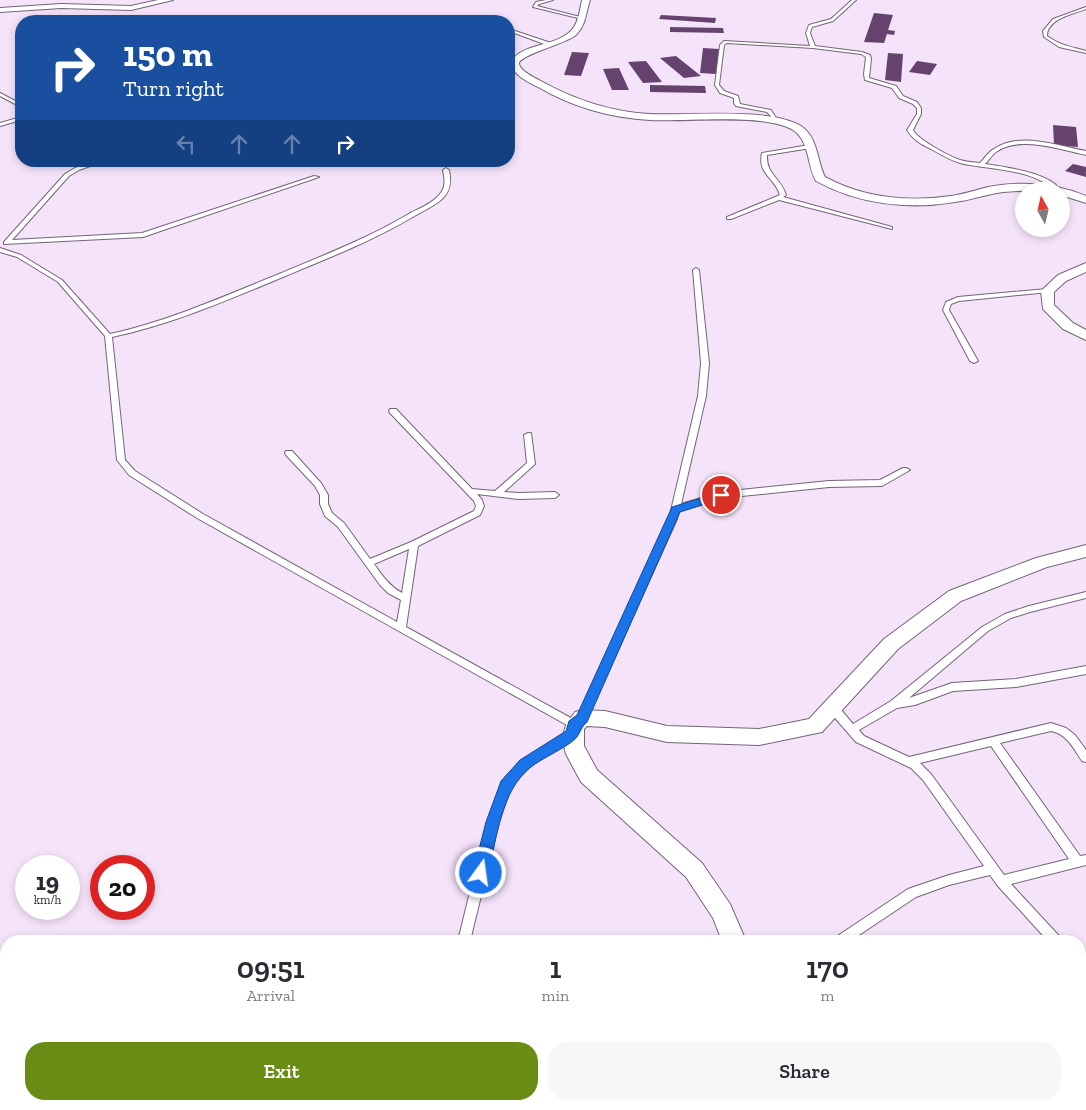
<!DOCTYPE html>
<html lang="en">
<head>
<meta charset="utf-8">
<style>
	:root { --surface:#fff; --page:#f7f7f7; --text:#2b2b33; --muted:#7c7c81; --accent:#698c14 }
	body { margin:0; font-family:"Zilla Slab",serif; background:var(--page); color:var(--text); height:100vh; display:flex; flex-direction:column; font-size:19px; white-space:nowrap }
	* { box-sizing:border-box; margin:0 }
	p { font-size:16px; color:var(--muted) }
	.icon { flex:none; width:28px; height:28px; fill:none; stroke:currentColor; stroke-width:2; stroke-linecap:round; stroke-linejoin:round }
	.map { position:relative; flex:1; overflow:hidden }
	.details { position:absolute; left:0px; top:935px; width:1086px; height:175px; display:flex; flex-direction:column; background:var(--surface); border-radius:20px 20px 0 0; box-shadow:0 2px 8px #0003 }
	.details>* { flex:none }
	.hud { position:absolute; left:15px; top:15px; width:500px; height:152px; border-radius:20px; box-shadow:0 2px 8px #0003; background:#1a4fa0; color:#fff; overflow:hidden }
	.needle { width:32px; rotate:352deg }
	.buttons { position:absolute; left:1015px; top:182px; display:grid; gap:10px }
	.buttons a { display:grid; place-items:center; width:55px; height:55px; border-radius:50%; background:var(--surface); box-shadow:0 2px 8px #0003; font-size:25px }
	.speed { position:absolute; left:15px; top:855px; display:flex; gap:10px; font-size:25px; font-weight:700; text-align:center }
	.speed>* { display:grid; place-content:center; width:65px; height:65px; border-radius:50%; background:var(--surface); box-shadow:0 2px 8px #0003; line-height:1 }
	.speed small { font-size:12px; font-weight:400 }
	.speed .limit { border:8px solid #d22; background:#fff; color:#111 }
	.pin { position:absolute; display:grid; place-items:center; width:42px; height:42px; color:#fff; margin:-21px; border:2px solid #fff; border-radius:50%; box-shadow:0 1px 5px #0007 }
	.me { position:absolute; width:55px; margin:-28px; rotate:14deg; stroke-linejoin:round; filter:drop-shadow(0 0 4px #0008) }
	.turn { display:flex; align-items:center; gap:18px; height:105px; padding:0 25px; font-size:22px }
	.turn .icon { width:65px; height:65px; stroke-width:2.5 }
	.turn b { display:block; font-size:35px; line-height:42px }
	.lanes { display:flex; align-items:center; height:48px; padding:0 25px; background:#0003; justify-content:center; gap:25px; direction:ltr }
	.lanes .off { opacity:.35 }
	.eta { display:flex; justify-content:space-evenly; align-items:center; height:85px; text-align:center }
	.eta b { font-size:30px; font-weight:600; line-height:35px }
	.cta { display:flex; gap:10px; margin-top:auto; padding:10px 25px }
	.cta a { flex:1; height:58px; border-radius:20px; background:var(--accent); color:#fff; font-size:20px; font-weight:600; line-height:58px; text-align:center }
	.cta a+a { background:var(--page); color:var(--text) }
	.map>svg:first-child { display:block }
	.building { fill:#66426e }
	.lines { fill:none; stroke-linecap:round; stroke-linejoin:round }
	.service-casing { stroke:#746478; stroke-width:2 }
	.minor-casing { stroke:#746478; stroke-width:2 }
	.service { fill:#fff; fill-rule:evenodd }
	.minor { fill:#fff; fill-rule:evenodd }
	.route { fill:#1a73e8; stroke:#114b97 }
</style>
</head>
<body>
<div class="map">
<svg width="1086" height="1110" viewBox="0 0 1086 1110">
	<rect width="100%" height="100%" fill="#f5e3fa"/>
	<g class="building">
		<path d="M874,13L893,15L888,30L895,31L894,35L887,34L884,43L864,42Z"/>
		<path d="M661,15L716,18L715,23L659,19Z"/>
		<path d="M670,27L723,28L724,33L670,32Z"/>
		<path d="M703,48L719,49L716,74L700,73Z"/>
		<path d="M572,52L589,53L581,76L564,75Z"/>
		<path d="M888,53L903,54L901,82L885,80Z"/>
		<path d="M676,56L701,76L684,78L660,58Z"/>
		<path d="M646,61L662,82L643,83L628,62Z"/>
		<path d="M917,61L937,64L930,75L909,72Z"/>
		<path d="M619,68L629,90H612L603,69Z"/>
		<path d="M650,85L705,86L706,93L650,92Z"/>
		<path d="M1053,125L1076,127L1078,147L1054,145Z"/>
		<path d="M1073,164L1086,167V177L1065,171Z"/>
	</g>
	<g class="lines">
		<g class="service-casing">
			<g id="service">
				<path d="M546,0H553L539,4L537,6L584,18L582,19L533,7L536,2Z"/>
				<path d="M852,0H856L833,21L812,27L810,33L815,46L862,52L870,55L871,59L869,78L896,86L903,96L917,102L921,108V114L913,130C918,140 949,156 960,160C966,162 974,162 980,163C985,158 988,152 994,149C1020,131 1058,146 1086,151V155C1061,150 1019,135 996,152C992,155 989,160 985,164C1005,167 1041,172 1056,185V189L1053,191L1050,189V186C1024,168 989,170 960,163C950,160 940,154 931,149C921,144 913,140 907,130L917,114V108L913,104L899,98L892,88L865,80L864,74L866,57L861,54L813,48L727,43L724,45L719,85L724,91L738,96L740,104L771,110L778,121L776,122L767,112L736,106L734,103V98L720,93L715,85L720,45L724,41L810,46L806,33L809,25L831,19Z"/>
				<path d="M1086,7V9C1073,14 1047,19 1047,36C1059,45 1072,47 1086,51V53L1059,47L1044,37L1043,31L1053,19Z"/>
				<path d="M509,29L551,43V44L547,45L509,31Z"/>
				<path d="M509,47L514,50V52L509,50Z"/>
				<path d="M0,93L21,104V107L0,96Z"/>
				<path d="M21,117V120L0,126V123Z"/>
				<path d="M809,145L812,147L811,148L767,155C766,175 781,178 786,195L783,197L892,227V229L779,200L731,219H727V217L780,195C775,178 757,174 762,153Z"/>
				<path d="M96,161H104L79,170L69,176L12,240L142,233L314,176L319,177L143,237L4,244V242L65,174L75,168Z"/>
				<path d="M446,168L449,170C451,180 451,190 443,198C435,206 421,212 411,218C370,242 326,259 283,277C228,300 170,325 112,337L125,460L135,471L203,514L397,622L401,600L388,593L380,585L338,527L325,516L320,504V495L315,486L286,455L285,453L286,451H292L321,483L328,495V504L332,513L344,523L370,559L411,542L474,511L476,506L474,501L390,413L389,411L390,409H396L472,489L495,491L527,463L524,435L528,433H531L535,464L504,492L518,493L555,492L559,495L555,498L518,499L477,494L482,500L484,506L480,515L418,546L406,627L578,722L579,725L578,728L574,729L197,518L129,475L117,460L105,336L58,282L17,257L0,252V248L21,255L62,280L110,334C166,322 225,296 279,274C322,256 366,239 407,215C417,209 432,204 439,195C446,188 445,179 443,170ZM409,549L402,593C389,586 382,575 374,564Z"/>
				<path d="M696,268L699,270L709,363L706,396L681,504L721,492L829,481L880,480L903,468H906L910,470L882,486L829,487L722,498L679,511L677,519L587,718L586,721L582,722L578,721L577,718L669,519L698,396L701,363L693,270Z"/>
				<path d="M1047,289L1050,291L1049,292L959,301L951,304L949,310L978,361L974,363L970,361L943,310L946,302L958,297Z"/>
				<path d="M1086,592V598L1030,612L1011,618L988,631L909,698L952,683L1016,679L1086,666V674L1016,687L953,691L915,705L897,708L859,730L864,736L909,757L1051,723L1066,728L1075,735L1086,750V762L1082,761C1074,749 1067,734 1051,731L1000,743L1080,856L1086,855V865L1011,884L1060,937L1062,941H1048L997,885L990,875L949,885L916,897L850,941H834L836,937L908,889L949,875L984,866L923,780L911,768L856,742L828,710L827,707L828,704L832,703L836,704L853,724L891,701L982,627L1005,614L1029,606ZM991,746L1069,859L1004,875L931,774L920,763Z"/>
				<path d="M571,730L575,731L576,734L575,737L529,767L511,787L499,822L470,941H458L487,822L502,782L521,761Z"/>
				<path d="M1080,958L1086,961V976L1080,973Z"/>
				<path d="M390,1104H406L403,1110H387Z"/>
				<path d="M956,1104H973L977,1110H960Z"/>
			</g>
		</g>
		<g class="minor-casing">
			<g id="minor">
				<path d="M158,0H173L131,10L61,8L0,12V8L61,4L131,6Z"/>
				<path d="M582,0H590C586,12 586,25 576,35C567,43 520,55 519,63C519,70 533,77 539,80C573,99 611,112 650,114C689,116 770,107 801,126C818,137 817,161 825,177C863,198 908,202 951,196C964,194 976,190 988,187C1021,181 1055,183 1086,196V203L1061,195V191C1042,191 1023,190 1003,192C987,194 971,200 955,202C908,210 857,204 816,181C807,166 810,141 793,130C766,113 685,122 650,120C611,118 572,107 538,87C528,82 513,75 511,63C519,42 560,48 574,27C579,19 580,9 582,0Z"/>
				<path d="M1086,263V272L1066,281L1054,292V305L1073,323L1086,330V340L1063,329L1043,309L1041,291L1058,275Z"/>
				<path d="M1086,545V557L1047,567L961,601L898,649L822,732L759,745L667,742L605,727L587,726L584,729V746L597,770L702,863L730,904L746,941H722L713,918L686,877L581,782L566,754L562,739L566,725L575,712L582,710L605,711L667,726L759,729L809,719L884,639L949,591L1036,558Z"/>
				<path d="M745,1104H771L772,1110H744Z"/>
			</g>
		</g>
		<use href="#service" class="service"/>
		<use href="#minor" class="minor"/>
	</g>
	<path class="route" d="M721,492L727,495L725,498L680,512L587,722C581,727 581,732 576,738C568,747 542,758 531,767C501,790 497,838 488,873L486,878L481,880L475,878L473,873L486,822L501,781L520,760L566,731L569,721L577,715L672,507Z"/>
</svg>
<div class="buttons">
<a><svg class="needle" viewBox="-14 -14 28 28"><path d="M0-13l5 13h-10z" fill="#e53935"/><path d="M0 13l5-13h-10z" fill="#7c7c81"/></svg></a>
</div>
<div class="speed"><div>19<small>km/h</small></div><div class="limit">20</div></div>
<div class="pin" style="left:721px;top:495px;background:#d93025"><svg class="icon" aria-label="arrive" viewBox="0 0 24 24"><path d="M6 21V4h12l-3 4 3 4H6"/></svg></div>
<svg class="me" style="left:481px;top:873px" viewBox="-20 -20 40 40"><circle r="17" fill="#1a73e8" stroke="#fff" stroke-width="3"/><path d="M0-11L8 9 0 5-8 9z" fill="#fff"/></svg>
<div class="hud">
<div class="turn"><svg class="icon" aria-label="right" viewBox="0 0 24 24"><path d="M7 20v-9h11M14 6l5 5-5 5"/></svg><div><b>150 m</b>Turn right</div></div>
<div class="lanes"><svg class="icon off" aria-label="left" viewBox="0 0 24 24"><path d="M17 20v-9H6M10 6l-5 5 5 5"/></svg><svg class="icon off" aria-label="ahead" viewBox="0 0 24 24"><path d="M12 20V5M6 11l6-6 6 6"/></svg><svg class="icon off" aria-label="ahead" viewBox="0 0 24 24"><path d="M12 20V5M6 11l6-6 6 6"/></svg><svg class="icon" aria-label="right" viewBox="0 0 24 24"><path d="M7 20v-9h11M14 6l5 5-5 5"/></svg></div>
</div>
<section class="details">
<div class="eta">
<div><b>09:51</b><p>Arrival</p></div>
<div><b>1</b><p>min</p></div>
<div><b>170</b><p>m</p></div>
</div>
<div class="cta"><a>Exit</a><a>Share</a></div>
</section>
</div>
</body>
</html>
